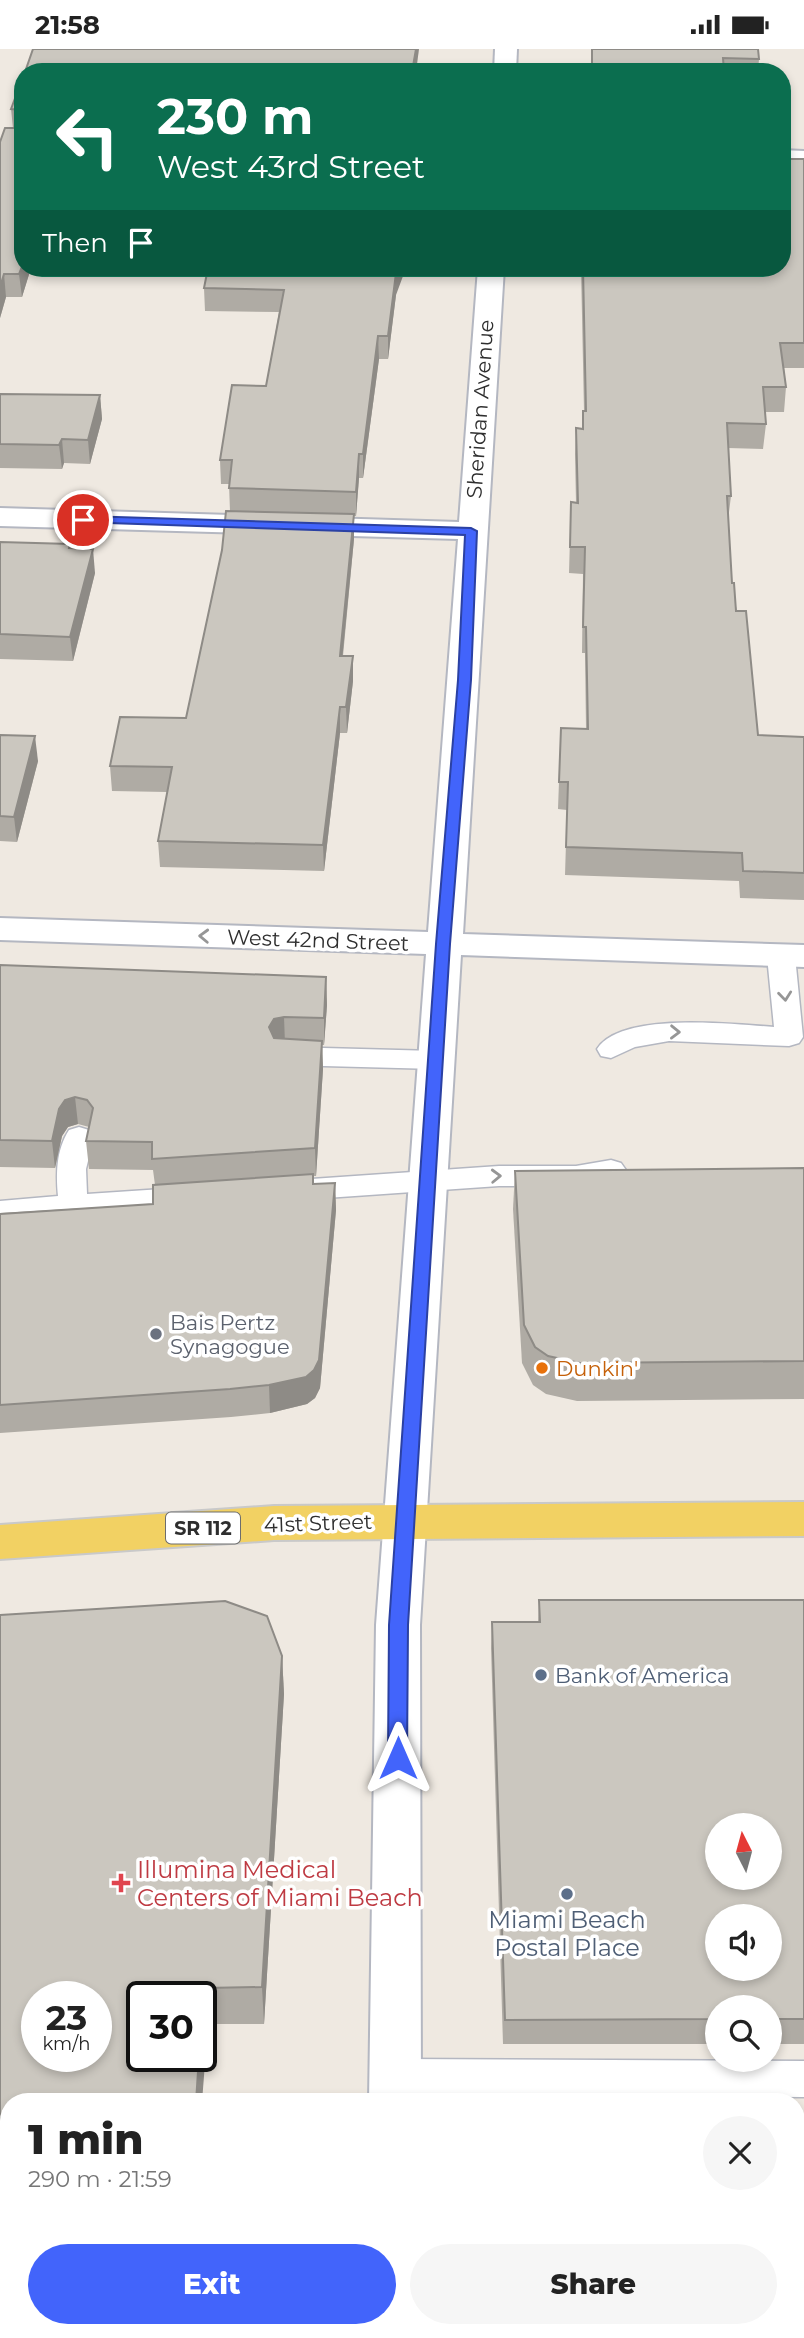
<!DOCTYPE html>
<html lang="en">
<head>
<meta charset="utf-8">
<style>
	:root { --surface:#fff; --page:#f6f6f6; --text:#222; --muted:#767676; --accent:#4264fb }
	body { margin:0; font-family:Montserrat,sans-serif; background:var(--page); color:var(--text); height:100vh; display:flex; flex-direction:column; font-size:26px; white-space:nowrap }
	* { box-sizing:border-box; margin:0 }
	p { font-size:23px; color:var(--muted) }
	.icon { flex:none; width:38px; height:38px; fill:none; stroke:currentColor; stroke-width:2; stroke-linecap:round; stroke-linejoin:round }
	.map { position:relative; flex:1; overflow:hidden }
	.drawer { position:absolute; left:0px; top:2044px; width:805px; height:245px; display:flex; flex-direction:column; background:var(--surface); border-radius:28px 28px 0 0; box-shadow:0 4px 10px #0003 }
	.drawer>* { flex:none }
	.banner { position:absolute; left:14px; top:14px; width:777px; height:214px; border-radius:28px; box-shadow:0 4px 10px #0003; background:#0b6e4f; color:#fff; overflow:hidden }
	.needle { width:46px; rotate:354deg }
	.fabs { position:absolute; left:705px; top:1764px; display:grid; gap:14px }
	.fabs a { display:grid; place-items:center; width:77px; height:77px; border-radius:50%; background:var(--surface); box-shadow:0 4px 10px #0003; font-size:35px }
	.speed { position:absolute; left:21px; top:1932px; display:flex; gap:14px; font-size:35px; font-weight:700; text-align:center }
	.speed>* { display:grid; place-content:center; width:91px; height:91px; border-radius:50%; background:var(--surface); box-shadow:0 4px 10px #0003; line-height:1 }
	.speed small { font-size:18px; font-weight:400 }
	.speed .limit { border:4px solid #111; border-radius:10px; background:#fff; color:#111 }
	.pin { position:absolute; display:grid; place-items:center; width:60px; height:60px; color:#fff; margin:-30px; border:4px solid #fff; border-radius:50%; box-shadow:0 2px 7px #0007 }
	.me { position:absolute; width:77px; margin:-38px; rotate:0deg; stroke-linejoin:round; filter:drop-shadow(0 0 5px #0008) }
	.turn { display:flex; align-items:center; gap:24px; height:147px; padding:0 28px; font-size:32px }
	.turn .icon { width:91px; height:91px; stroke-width:2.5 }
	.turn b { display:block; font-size:49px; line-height:60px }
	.then { display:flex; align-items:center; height:66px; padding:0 28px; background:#0003; gap:14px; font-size:26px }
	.round { display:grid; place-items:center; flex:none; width:74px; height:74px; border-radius:37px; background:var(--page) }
	.summary { display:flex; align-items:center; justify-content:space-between; height:119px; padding:0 28px }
	h1 { font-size:42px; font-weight:800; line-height:52px }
	.cta { display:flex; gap:14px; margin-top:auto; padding:14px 28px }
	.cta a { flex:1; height:80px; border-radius:42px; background:var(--accent); color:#fff; font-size:28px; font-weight:800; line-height:80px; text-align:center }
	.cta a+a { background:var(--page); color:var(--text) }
	.status { display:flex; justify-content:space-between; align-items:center; height:49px; padding:0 35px; background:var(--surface); direction:ltr }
	.status svg { height:19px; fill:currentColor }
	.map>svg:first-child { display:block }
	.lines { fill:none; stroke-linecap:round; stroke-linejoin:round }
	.service-casing { stroke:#b4b7c1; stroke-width:3 }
	.minor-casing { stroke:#b4b7c1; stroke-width:4 }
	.primary-casing { stroke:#c9c9c9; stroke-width:4 }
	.service { fill:#fff; fill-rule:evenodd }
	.minor { fill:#fff; fill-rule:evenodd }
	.primary { fill:#f2d163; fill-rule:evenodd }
	.wall { fill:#afaba4 }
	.shaded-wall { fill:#8e8b86 }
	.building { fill:#cbc7bf; stroke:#8e8b86; stroke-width:2; fill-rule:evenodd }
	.oneway { stroke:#969696 }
	.route { fill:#4264fb; stroke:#2b41a3; stroke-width:2 }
	.worship-dot { fill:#6b7280; stroke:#fff; stroke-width:2.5 }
	.food-dot { fill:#e8710a; stroke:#fff; stroke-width:2.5 }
	.service-dot { fill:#5c6f8a; stroke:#fff; stroke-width:2.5 }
	.health-dot { fill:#e0444e; stroke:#fff; stroke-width:2.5 }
	.labels { text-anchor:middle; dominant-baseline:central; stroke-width:7; stroke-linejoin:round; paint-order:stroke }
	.shield { fill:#fff; stroke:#6d6d6d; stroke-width:2 }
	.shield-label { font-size:19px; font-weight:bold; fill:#2e2e2e }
	.street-label { font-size:21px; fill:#2e2e2e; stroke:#fff }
	.worship-label { font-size:21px; fill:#5b616d; stroke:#fff; text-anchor:start }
	.food-label { font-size:21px; fill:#c56008; stroke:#fff; text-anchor:start }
	.service-label { font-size:21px; fill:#4e5e75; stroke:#fff; text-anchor:start }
	.near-health-label { font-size:24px; fill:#be3a42; stroke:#fff; text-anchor:start }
	.near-service-label { font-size:24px; fill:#4e5e75; stroke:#fff }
</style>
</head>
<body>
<div class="status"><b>21:58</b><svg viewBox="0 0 49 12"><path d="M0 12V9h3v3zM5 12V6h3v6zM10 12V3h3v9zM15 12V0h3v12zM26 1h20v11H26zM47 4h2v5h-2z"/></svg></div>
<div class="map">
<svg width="804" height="2289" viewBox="0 0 804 2289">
	<rect width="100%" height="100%" fill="#efe9e1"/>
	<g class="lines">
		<g class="service-casing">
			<g id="service">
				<path d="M781,898L791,901L795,907L803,988L799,994L789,997L669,992L635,998L611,1009L601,1007L597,1000C621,962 734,975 774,978L767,907L771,901Z"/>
				<path d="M286,998L436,1002L446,1004L450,1011L446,1018L436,1020L286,1016L276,1014L272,1007L276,1000Z"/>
				<path d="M79,1078L89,1081L94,1088L86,1120L87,1145L192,1138L203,1141L207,1148L203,1155L192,1158L0,1172V1152L58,1147C56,1125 56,1101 69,1081Z"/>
				<path d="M611,1111L621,1114L626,1121L621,1128L576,1137H499L297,1151L286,1148L282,1141L286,1134L297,1131L499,1117H576Z"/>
				<path d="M396,2010L804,2012V2048L396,2046L382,2041L376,2028L382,2015Z"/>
			</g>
		</g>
		<g class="minor-casing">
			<g id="minor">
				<path d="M495,0H517L516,23H494Z"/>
				<path d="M782,101L804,102V116L782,115Z"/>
				<path d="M478,219H504L463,885L804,896V918L461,906L420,1576L421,2053H369L376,1576L426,905L0,891V869L428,883L458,490L0,477V459L459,473Z"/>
				<path d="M360,2280H414L415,2289H359Z"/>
			</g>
		</g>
		<g class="primary-casing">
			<path id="primary" d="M804,1453V1487L274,1491L0,1510V1476L274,1457Z"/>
		</g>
		<use href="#service" class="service"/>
		<use href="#minor" class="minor"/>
		<use href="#primary" class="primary"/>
	</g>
	<g class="wall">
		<path d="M592,0H758L759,10L758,23H591Z"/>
		<path d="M23,28V219H31L22,248H6L0,269L13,79L11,60Z"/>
		<path d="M804,110V319H784L786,338L784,363H765L766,375L763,400L728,399L731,447L728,471L732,534L758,686L804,688V851L740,849L739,832L565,826L567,761L558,760L561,679L586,680L585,604H582L583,525L569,524L571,453L576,454L575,405L576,379L582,380L583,362H584L581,219H782Z"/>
		<path d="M208,219L396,246L388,310H379L363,429H359L356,467H354V490L343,607L353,632L347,684H340L324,822L160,818L158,792L167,743L112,742L110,717L186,669L230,462L229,435H221L220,411L266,337L279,263L205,262L204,239Z"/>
		<path d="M0,345L100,346L102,370L90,415L64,414L62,420L0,419Z"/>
		<path d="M0,493L70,499L95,524L73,612L0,610Z"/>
		<path d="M0,686L38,712L17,793L0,792Z"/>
		<path d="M0,916L326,928L327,956L324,996H322L323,1020L316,1127H313L314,1135L335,1134L336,1161L320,1339L315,1349L307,1355L270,1364L231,1368L0,1384V1164L153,1155L155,1136L153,1121L89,1120L86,1092L89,1078L78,1075L68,1078L62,1087L55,1119L0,1118Z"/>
		<path d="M804,1119V1350L577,1352L546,1345L533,1336L522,1314L513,1160L515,1122Z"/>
		<path d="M539,1551H804V1995H770V1958H718V1995H503L491,1599L492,1573H538Z"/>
		<path d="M282,1607L284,1645L264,1975H208L9,2280H184L183,2289H0Z"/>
	</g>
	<g class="shaded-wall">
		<path d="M416,0H419L416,23H412Z"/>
		<path d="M23,215V219H31L22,248L19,225Z"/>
		<path d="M398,219H406L396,246L388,310V287L396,224Z"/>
		<path d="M4,225L6,248L0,269V238Z"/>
		<path d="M378,287L379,310L363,429V405Z"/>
		<path d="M100,346L102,370L90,415L88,391Z"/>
		<path d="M62,390L64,414L62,420L59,396Z"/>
		<path d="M359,405V429L356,467V443Z"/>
		<path d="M354,465V490L340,632V607Z"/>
		<path d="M93,500L95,524L73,612L70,588Z"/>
		<path d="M353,607V632L347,684L346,658Z"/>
		<path d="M340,658V684L324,822L323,796Z"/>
		<path d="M35,687L38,712L17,793L14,768Z"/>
		<path d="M326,928L327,956L324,996V969Z"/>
		<path d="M284,968L285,995L275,997L269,978L274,970Z"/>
		<path d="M322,992L323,1020L316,1127L315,1099Z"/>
		<path d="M75,1048L78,1075L68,1078L62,1087L55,1119L52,1092L59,1060L65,1051Z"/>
		<path d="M335,1134L336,1161L320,1339L315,1349L307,1355L270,1364L269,1336Z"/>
		<path d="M282,1607L284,1645L264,1975L262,1938Z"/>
		<path d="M205,1939L208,1975L202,2053H196L199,2007H201V1983Z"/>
		<path d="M177,2280H184L183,2289H176Z"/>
	</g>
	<g class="building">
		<path d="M33,0H416L412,23H25Z"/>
		<path d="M592,0H758L759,10L723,9L724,23H592Z"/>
		<path d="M23,28V61L11,60Z"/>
		<path d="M23,77V215L19,225H4L0,238V93L5,79H21Z"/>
		<path d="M782,110H804V294H780L786,338H763L766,375L727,374L731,447H727L732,534H734L736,562H746L758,686L804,688V824L743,822L742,804L566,798L568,733H559L561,679L588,680L586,578H583L585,498H570L571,453L578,454L576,379L583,380V362H586L583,219H782Z"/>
		<path d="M208,219H398L396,224L388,287H378L363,405H359L356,443L229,439L232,411H220L232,336L266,337L284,241L204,239Z"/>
		<path d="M0,345L100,346L88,391L62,390L59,396L0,395Z"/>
		<path d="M226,462L354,465L340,607H353L346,658H340L323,796L158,792L172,718L110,717L120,668L186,669L222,501Z"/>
		<path d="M0,493L70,495L69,499L93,500L70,588L0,585Z"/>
		<path d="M0,686L35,687L14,768L0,767Z"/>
		<path d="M0,916L326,928L324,969L284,968L274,970L269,978L274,989L322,992L315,1099L152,1110V1093L86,1092L93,1059L87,1051L75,1048L65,1051L59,1060L52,1092L0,1091Z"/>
		<path d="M804,1119V1312L580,1314L548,1307L535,1298L524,1276L515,1122Z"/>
		<path d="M313,1125V1135L335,1134L319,1311L314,1321L306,1328L269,1336L230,1340L0,1356V1165L153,1155V1136Z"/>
		<path d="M539,1551H804V1970H770V1958H718V1970L505,1971L492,1573H540ZM718,1776H770V1829H718ZM718,1867H770V1920H718Z"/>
		<path d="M225,1552L267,1567L282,1607L262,1938L205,1939L201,1983V1948H142V2007H199L196,2053H9V2280H177L176,2289H0V1566ZM37,1948H96V2007H37Z"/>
	</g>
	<defs><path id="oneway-chevron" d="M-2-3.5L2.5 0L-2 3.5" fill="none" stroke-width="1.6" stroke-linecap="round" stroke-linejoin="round" transform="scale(1.75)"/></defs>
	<g class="oneway">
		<use href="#oneway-chevron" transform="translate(204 887) rotate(-178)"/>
		<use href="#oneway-chevron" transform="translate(785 947) rotate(84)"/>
		<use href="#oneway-chevron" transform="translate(675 983) rotate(1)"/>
		<use href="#oneway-chevron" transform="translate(496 1127) rotate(-2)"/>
	</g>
	<path class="route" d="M83,467L471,479L477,482L471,631L450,895L408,1576L407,1709L404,1715L398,1717L391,1715L388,1709L389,1576L436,895L458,631L465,486L79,473L77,471Z"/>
	<circle class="worship-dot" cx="156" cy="1285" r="7"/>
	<circle class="food-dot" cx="542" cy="1319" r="7"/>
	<g class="service-dot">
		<circle cx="541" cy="1626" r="7"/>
		<circle cx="567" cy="1845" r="7"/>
	</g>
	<path class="health-dot" d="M117.5 1823.5h7v7h7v7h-7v7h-7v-7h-7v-7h7z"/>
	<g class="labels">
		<rect class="shield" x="166" y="1463.5" width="74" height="31" rx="5"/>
		<g class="shield-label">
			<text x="203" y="1479">SR 112</text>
		</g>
		<g class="street-label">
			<text transform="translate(480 360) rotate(-86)">Sheridan Avenue</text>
			<text transform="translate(318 891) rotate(2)">West 42nd Street</text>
			<text transform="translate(318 1474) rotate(-2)">41st Street</text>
		</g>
		<g class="worship-label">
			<text x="170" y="1273">Bais Pertz<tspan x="170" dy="24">Synagogue</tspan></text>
		</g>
		<g class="food-label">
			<text x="556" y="1319">Dunkin'</text>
		</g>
		<g class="service-label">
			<text x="555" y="1626">Bank of America</text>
		</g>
		<g class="near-health-label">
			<text x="137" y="1820">Illumina Medical<tspan x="137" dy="28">Centers of Miami Beach</tspan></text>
		</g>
		<g class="near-service-label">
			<text x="567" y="1870">Miami Beach<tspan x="567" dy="28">Postal Place</tspan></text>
		</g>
	</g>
</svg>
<div class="fabs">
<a><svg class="needle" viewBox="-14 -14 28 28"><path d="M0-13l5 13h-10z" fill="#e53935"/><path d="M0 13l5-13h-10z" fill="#767676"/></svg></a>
<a><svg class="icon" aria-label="sound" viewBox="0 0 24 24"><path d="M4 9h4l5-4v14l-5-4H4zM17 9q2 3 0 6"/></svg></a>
<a><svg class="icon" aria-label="search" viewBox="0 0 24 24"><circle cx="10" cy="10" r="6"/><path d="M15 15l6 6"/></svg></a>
</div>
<div class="speed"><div>23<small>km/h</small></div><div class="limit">30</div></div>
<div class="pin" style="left:83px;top:471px;background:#d93025"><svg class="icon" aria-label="arrive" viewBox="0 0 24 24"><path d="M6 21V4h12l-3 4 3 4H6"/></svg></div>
<svg class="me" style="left:398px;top:1709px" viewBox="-20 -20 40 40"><path d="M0-17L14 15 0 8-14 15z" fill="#4264fb" stroke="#fff" stroke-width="4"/></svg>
<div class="banner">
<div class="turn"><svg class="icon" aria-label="left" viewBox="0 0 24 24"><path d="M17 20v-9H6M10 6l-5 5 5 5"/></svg><div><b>230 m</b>West 43rd Street</div></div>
<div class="then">Then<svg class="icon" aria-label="arrive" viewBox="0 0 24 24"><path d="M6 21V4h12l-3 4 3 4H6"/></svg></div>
</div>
<section class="drawer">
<div class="summary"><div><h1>1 min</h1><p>290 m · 21:59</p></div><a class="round"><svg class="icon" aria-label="close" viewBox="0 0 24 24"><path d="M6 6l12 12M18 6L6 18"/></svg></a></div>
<div class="cta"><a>Exit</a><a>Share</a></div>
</section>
</div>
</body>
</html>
